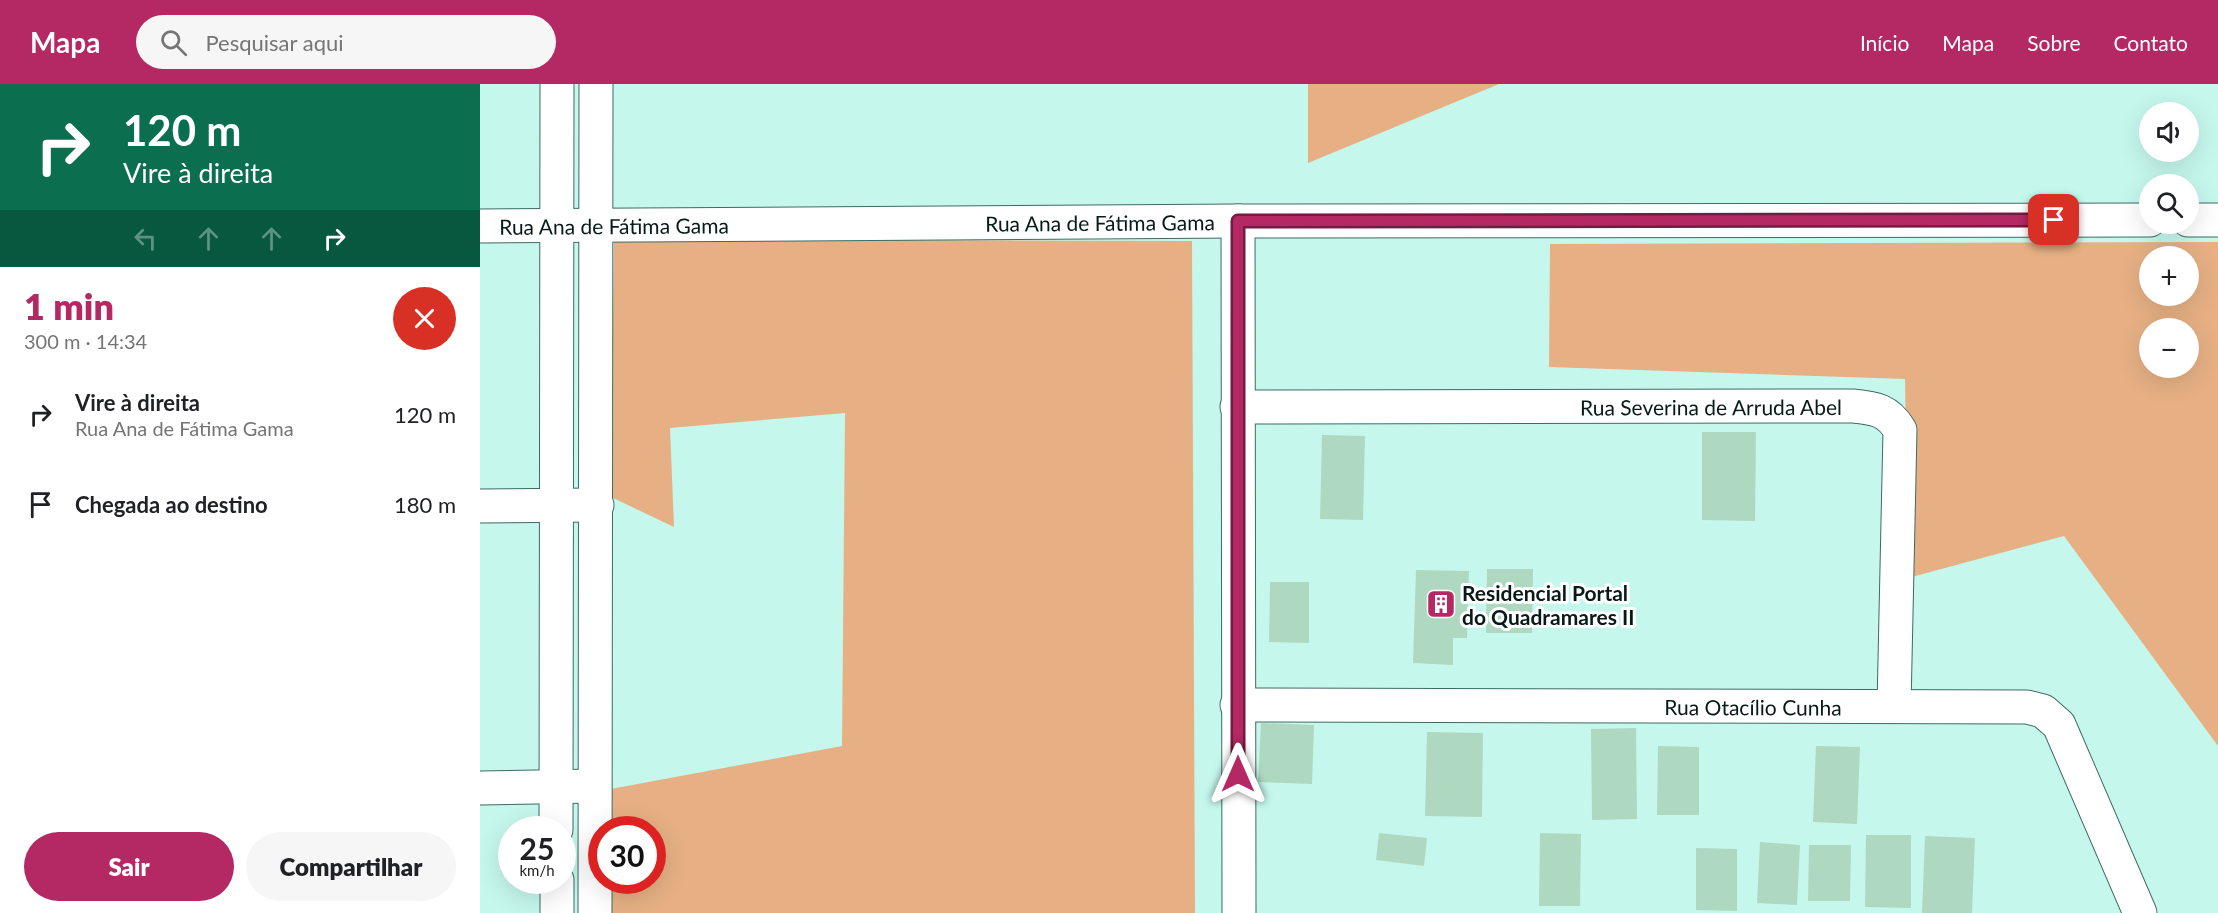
<!DOCTYPE html>
<html lang="pt">
<head>
<meta charset="utf-8">
<style>
	:root { --surface:#fff; --page:#f6f6f6; --text:#202124; --muted:#757577; --accent:#b42863 }
	body { margin:0; font-family:Lato,sans-serif; background:var(--page); color:var(--text); height:100vh; display:flex; flex-direction:column; font-size:22px; white-space:nowrap }
	* { box-sizing:border-box; margin:0 }
	p { font-size:20px; color:var(--muted) }
	.icon { flex:none; width:33px; height:33px; fill:none; stroke:currentColor; stroke-width:2; stroke-linecap:round; stroke-linejoin:round }
	.map { position:relative; flex:1; overflow:hidden }
	.drawer { display:flex; flex-direction:column; background:var(--surface); width:480px }
	.drawer>* { flex:none }
	.hud { background:#0b6e4f; color:#fff; overflow:hidden }
	.tools { position:absolute; left:1659px; top:18px; display:grid; gap:12px }
	.tools a { display:grid; place-items:center; width:60px; height:60px; border-radius:50%; background:var(--surface); box-shadow:0 6px 24px #0002; font-size:30px }
	.speed { position:absolute; left:18px; top:732px; display:flex; gap:12px; font-size:30px; font-weight:700; text-align:center }
	.speed>* { display:grid; place-content:center; width:78px; height:78px; border-radius:50%; background:var(--surface); box-shadow:0 6px 24px #0002; line-height:1 }
	.speed small { font-size:15px; font-weight:400 }
	.speed .limit { border:9px solid #d22; background:#fff; color:#111 }
	.pin { position:absolute; display:grid; place-items:center; width:51px; height:51px; color:#fff; margin:-26px; border-radius:12px; box-shadow:0 3px 9px #0006 }
	.me { position:absolute; width:66px; margin:-33px; rotate:0deg; stroke-linejoin:round; filter:drop-shadow(0 0 4px #0008) }
	.turn { display:flex; align-items:center; gap:21px; height:126px; padding:0 24px; font-size:27px }
	.turn .icon { width:78px; height:78px; stroke-width:2.5 }
	.turn b { display:block; font-size:42px; line-height:51px }
	.lanes { display:flex; align-items:center; height:57px; padding:0 24px; background:#0003; justify-content:center; gap:30px; direction:ltr }
	.lanes .off { opacity:.35 }
	.round { display:grid; place-items:center; flex:none; width:63px; height:63px; border-radius:32px; background:var(--page) }
	.summary { display:flex; align-items:center; justify-content:space-between; height:102px; padding:0 24px }
	h1 { font-size:36px; font-weight:800; line-height:45px; color:var(--accent) }
	.primary-button { display:flex; gap:12px; margin-top:auto; padding:12px 24px }
	.primary-button a { flex:1; height:69px; border-radius:36px; background:var(--accent); color:#fff; font-size:24px; font-weight:800; line-height:69px; text-align:center }
	.primary-button a+a { background:var(--page); color:var(--text) }
	ul { padding:0; list-style:none }
	li { display:flex; align-items:center; gap:18px; height:90px; padding:0 24px }
	li div { flex:1 }
	li b { display:block; font-size:22px }
	li em { font-style:normal }
	header { display:flex; align-items:center; gap:36px; box-sizing:border-box; height:84px; padding:0 30px; background:var(--accent); color:#fff }
	header strong { font-size:28px }
	nav { display:flex; gap:33px; margin-inline-start:auto; font-size:21px }
	.search { width:420px; height:54px; background:var(--page); display:flex; align-items:center; gap:15px; box-sizing:border-box; padding:0 21px; border-radius:33px; color:var(--muted); font-size:22px }
	main { display:flex; flex:1; min-height:0 }
	.map>svg:first-child { display:block }
	.green { fill:#e6b084; fill-rule:evenodd }
	.building { fill:#afd8c1 }
	.lines { fill:none; stroke-linecap:round; stroke-linejoin:round }
	.street-casing { stroke:#3d6b63; stroke-width:35 }
	.secondary-casing { stroke:#3d6b63; stroke-width:35 }
	.street { stroke:#fff; stroke-width:33 }
	.secondary { stroke:#fff; stroke-width:33 }
	.route-casing { stroke:#751a40; stroke-width:15 }
	.route { stroke:#b42863; stroke-width:10 }
	.labels { text-anchor:middle; dominant-baseline:central; stroke-width:6; stroke-linejoin:round; paint-order:stroke }
	.street-label { font-size:21px; fill:#071a17; stroke:#fff }
	.poi-label { font-size:21px; font-weight:bold; fill:#071a17; stroke:#fff; text-anchor:start }
</style>
</head>
<body>
<header>
<strong>Mapa</strong>
<div class="search"><svg class="icon" aria-label="search" viewBox="0 0 24 24"><circle cx="10" cy="10" r="6"/><path d="M15 15l6 6"/></svg>Pesquisar aqui</div>
<nav><a>Início</a><a>Mapa</a><a>Sobre</a><a>Contato</a></nav>
</header>
<main>
<section class="drawer">
<div class="hud">
<div class="turn"><svg class="icon" aria-label="right" viewBox="0 0 24 24"><path d="M7 20v-9h11M14 6l5 5-5 5"/></svg><div><b>120 m</b>Vire à direita</div></div>
<div class="lanes"><svg class="icon off" aria-label="left" viewBox="0 0 24 24"><path d="M17 20v-9H6M10 6l-5 5 5 5"/></svg><svg class="icon off" aria-label="ahead" viewBox="0 0 24 24"><path d="M12 20V5M6 11l6-6 6 6"/></svg><svg class="icon off" aria-label="ahead" viewBox="0 0 24 24"><path d="M12 20V5M6 11l6-6 6 6"/></svg><svg class="icon" aria-label="right" viewBox="0 0 24 24"><path d="M7 20v-9h11M14 6l5 5-5 5"/></svg></div>
</div>
<div class="summary"><div><h1>1 min</h1><p>300 m · 14:34</p></div><a class="round" style="background:#d93025;color:#fff"><svg class="icon" aria-label="close" viewBox="0 0 24 24"><path d="M6 6l12 12M18 6L6 18"/></svg></a></div>
<ul>
<li><svg class="icon" aria-label="right" viewBox="0 0 24 24"><path d="M7 20v-9h11M14 6l5 5-5 5"/></svg><div><b>Vire à direita</b><p>Rua Ana de Fátima Gama</p></div><em>120 m</em></li>
<li><svg class="icon" aria-label="arrive" viewBox="0 0 24 24"><path d="M6 21V4h12l-3 4 3 4H6"/></svg><div><b>Chegada ao destino</b></div><em>180 m</em></li>
</ul>
<div class="primary-button"><a>Sair</a><a>Compartilhar</a></div>
</section>
<div class="map">
<svg width="1738" height="829" viewBox="0 0 1738 829">
	<rect width="100%" height="100%" fill="#c5f7ed"/>
	<g class="green">
		<path d="M828,0H1019L828,79Z"/>
		<path d="M134,155L712,157L715,829H119L120,707L362,662L365,329L190,344L194,443L131,413ZM122,746H172V796H122Z"/>
		<path d="M1738,158V662L1584,452L1428,494L1425,295L1069,283L1070,160ZM1670,172H1708V212H1670ZM1670,244H1708V284H1670Z"/>
	</g>
	<g class="building">
		<path d="M1222,348H1276L1275,437L1222,436Z"/>
		<path d="M842,351L885,352L883,436L840,435Z"/>
		<path d="M1007,485H1053L1052,549H1006Z"/>
		<path d="M936,486L989,487L987,554H973V581L933,579Z"/>
		<path d="M790,498H829V559L789,558Z"/>
		<path d="M781,639L834,641L832,700L778,698Z"/>
		<path d="M1156,644L1157,735L1112,736L1111,645Z"/>
		<path d="M947,648L1003,649L1002,733L945,732Z"/>
		<path d="M1178,662L1219,663V731H1177Z"/>
		<path d="M1336,662L1380,663L1377,740L1333,738Z"/>
		<path d="M899,749L947,754L944,782L896,776Z"/>
		<path d="M1060,749L1101,750L1100,822H1059Z"/>
		<path d="M1386,751H1431V824L1385,823Z"/>
		<path d="M1445,752L1495,754L1492,829H1442Z"/>
		<path d="M1280,758L1320,761L1317,821L1277,819Z"/>
		<path d="M1329,761H1371L1370,817H1328Z"/>
		<path d="M1216,764L1257,765V827L1216,826Z"/>
	</g>
	<g class="lines">
		<g class="street-casing">
			<g id="street">
				<path d="M1708,136H1738"/>
				<path d="M758,137L759,829"/>
				<path id="s1" d="M0,142L758,137L1670,136"/>
				<path id="s2" d="M757,323L1373,322C1395,324 1408,326 1420,346L1414,622"/>
				<path d="M0,422L117,421"/>
				<path id="s3" d="M757,621L1547,623L1563,627L1579,641L1660,829"/>
				<path d="M0,704L114,702"/>
			</g>
		</g>
		<g class="secondary-casing">
			<g id="secondary">
				<path d="M76,746L77,0"/>
				<path d="M77,796V829"/>
				<path d="M115,829L116,0"/>
			</g>
		</g>
		<use href="#street" class="street"/>
		<use href="#secondary" class="secondary"/>
	</g>
	<g class="lines">
		<g class="route-casing">
			<path id="route" d="M758,690V137L1574,136"/>
		</g>
		<use href="#route" class="route"/>
	</g>
	<defs>
		<g id="building-square" transform="scale(1.5)"><rect x="-9" y="-9" width="18" height="18" rx="4" fill="#b42863" stroke="#fff"/><path d="M-4-6H4V6H1V3H-1V6H-4ZM-2.5-4.3h1.7v1.8h-1.7ZM.8-4.3h1.7v1.8H.8ZM-2.5-1h1.7V.8h-1.7ZM.8-1h1.7V.8H.8Z" fill="#fff"/></g>
	</defs>
	<g fill-rule="evenodd">
		<use href="#building-square" x="961" y="520"/>
	</g>
	<g class="labels">
		<g class="street-label">
			<text stroke="none"><textPath href="#s1" startOffset="620">Rua Ana de Fátima Gama</textPath></text>
			<text stroke="none"><textPath href="#s1" startOffset="134">Rua Ana de Fátima Gama</textPath></text>
			<text stroke="none"><textPath href="#s2" startOffset="474">Rua Severina de Arruda Abel</textPath></text>
			<text stroke="none"><textPath href="#s3" startOffset="516">Rua Otacílio Cunha</textPath></text>
		</g>
		<g class="poi-label">
			<text x="982" y="508">Residencial Portal<tspan x="982" dy="24">do Quadramares II</tspan></text>
		</g>
	</g>
</svg>
<div class="tools">
<a><svg class="icon" aria-label="sound" viewBox="0 0 24 24"><path d="M4 9h4l5-4v14l-5-4H4zM17 9q2 3 0 6"/></svg></a>
<a><svg class="icon" aria-label="search" viewBox="0 0 24 24"><circle cx="10" cy="10" r="6"/><path d="M15 15l6 6"/></svg></a>
<a>+</a>
<a>−</a>
</div>
<div class="speed"><div>25<small>km/h</small></div><div class="limit">30</div></div>
<div class="pin" style="left:1574px;top:136px;background:#d93025"><svg class="icon" aria-label="arrive" viewBox="0 0 24 24"><path d="M6 21V4h12l-3 4 3 4H6"/></svg></div>
<svg class="me" style="left:758px;top:690px" viewBox="-20 -20 40 40"><path d="M0-17L14 15 0 8-14 15z" fill="#b42863" stroke="#fff" stroke-width="4"/></svg>
</div>
</main>
</body>
</html>
